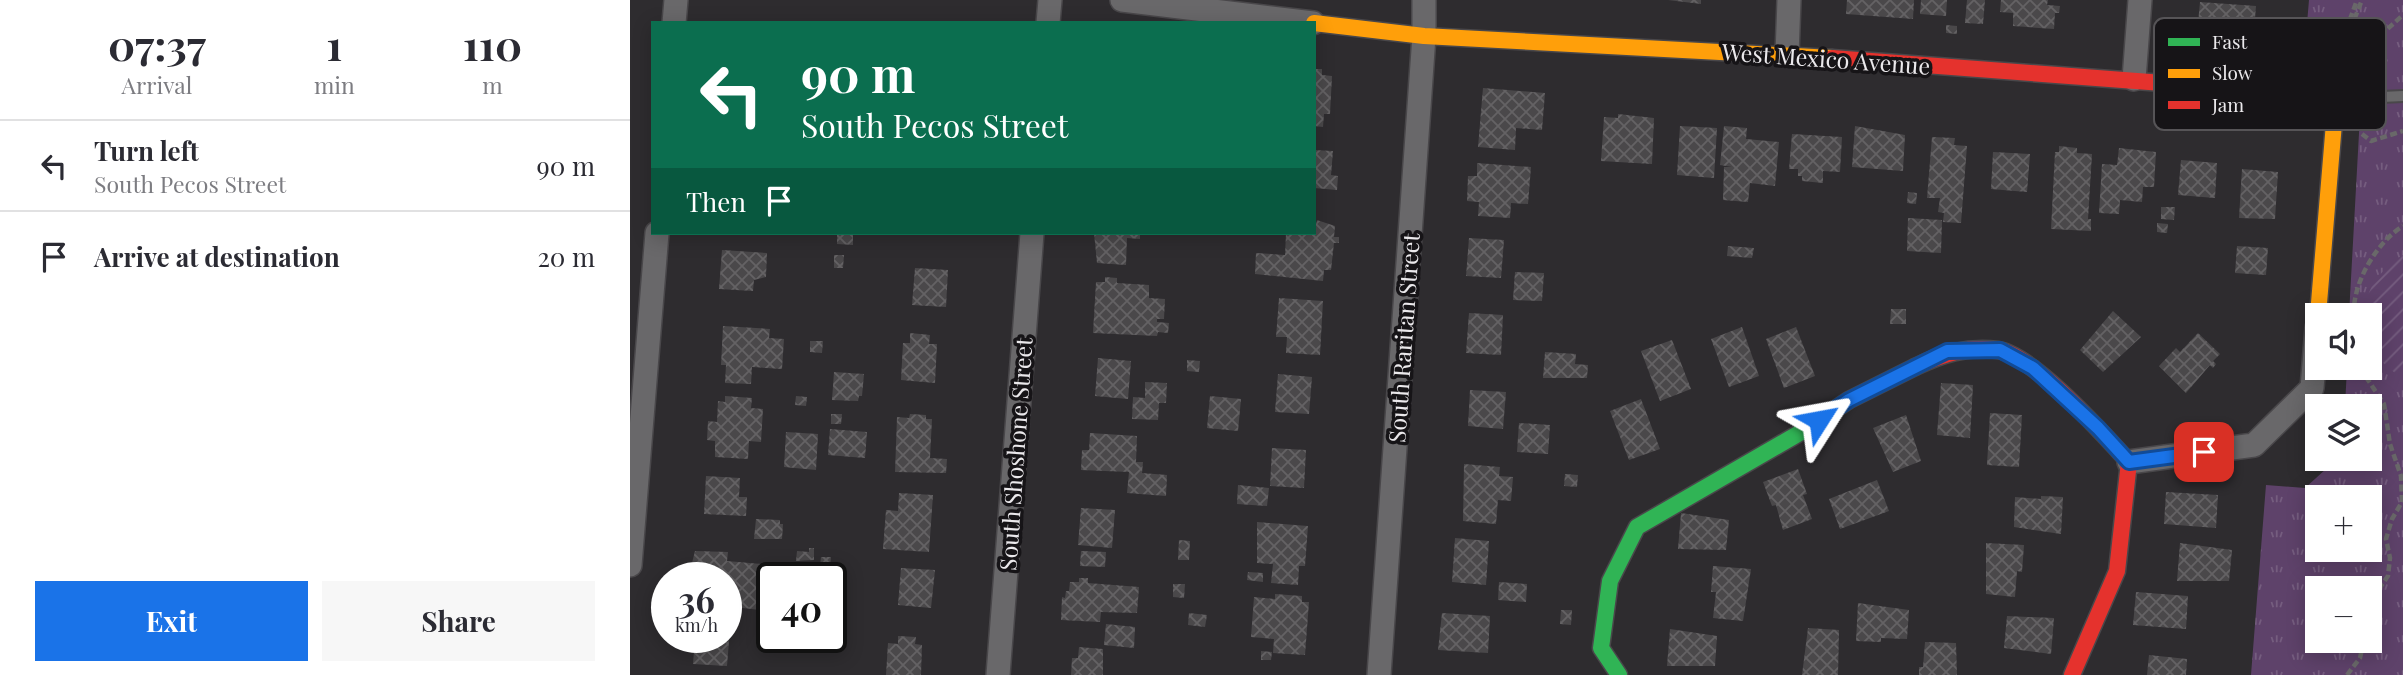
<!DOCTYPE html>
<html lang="en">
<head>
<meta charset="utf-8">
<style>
	:root { --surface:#fff; --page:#f7f7f7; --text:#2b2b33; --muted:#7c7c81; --line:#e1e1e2; --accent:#1a73e8 }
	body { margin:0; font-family:"Playfair Display",serif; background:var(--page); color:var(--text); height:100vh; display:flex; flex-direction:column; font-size:26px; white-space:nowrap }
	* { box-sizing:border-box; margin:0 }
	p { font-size:23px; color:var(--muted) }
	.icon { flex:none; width:38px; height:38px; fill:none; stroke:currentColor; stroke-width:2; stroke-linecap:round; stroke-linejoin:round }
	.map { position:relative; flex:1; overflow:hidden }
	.drawer { display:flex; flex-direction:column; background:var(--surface); width:630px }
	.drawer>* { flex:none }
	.guide { position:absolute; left:21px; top:21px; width:665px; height:214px; border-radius:0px; box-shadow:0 4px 18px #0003; background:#0b6e4f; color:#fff; overflow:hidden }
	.tools { position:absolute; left:1675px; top:303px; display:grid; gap:14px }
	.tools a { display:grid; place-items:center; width:77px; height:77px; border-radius:0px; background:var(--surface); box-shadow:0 4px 18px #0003; font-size:35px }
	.speed { position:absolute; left:21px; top:562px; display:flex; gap:14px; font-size:35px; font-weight:700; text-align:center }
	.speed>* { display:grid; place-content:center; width:91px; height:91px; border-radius:50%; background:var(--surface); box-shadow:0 4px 18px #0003; line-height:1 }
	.speed small { font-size:18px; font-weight:400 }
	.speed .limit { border:4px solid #111; border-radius:10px; background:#fff; color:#111 }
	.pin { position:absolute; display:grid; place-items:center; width:60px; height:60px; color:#fff; margin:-30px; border-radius:14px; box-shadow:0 4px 10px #0006 }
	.me { position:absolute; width:77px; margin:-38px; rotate:56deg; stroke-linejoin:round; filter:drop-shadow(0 0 5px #0008) }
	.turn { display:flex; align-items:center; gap:24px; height:147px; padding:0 35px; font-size:32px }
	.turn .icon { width:91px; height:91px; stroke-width:2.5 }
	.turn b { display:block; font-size:49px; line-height:60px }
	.then { display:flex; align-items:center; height:66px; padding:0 35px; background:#0003; gap:14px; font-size:26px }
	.eta { display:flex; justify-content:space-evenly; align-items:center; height:119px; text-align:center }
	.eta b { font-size:42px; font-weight:700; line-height:49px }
	.button { display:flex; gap:14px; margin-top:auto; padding:14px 35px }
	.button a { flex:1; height:80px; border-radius:0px; background:var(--accent); color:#fff; font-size:28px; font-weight:700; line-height:80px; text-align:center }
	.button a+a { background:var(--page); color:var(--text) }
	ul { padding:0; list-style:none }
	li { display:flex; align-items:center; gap:21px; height:91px; padding:0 35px; border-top:2px solid var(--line) }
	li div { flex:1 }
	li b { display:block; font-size:26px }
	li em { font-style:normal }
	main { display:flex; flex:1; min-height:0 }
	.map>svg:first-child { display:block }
	.park { fill:url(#park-tufts); fill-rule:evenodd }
	.garden { fill:url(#garden-furrows) }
	.building { fill:url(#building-cross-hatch) }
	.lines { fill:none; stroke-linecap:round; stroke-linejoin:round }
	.lane-casing { stroke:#49474a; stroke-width:14 }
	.street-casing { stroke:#49474a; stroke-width:26 }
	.fast-casing { stroke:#49474a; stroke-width:19 }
	.slow-casing { stroke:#49474a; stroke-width:19 }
	.jam-casing { stroke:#49474a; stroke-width:19 }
	.path { stroke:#696869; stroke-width:4.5; stroke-dasharray:7 3.5; stroke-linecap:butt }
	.lane { stroke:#69686a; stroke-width:10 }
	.street { stroke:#69686a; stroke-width:23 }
	.fast { stroke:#30b455; stroke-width:16 }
	.slow { stroke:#ff9f0a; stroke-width:16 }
	.jam { stroke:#e5322d; stroke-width:16 }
	.route-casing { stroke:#114b97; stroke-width:18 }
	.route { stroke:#1a73e8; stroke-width:12 }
	.labels { text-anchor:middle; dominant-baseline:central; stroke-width:7; stroke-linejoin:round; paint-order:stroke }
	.street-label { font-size:23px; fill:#ebe9ec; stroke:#161417 }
	.key { fill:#161417; stroke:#565457; stroke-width:2 }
	.key-label { font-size:19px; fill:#ebe9ec }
</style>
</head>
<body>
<main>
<section class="drawer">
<div class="eta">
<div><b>07:37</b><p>Arrival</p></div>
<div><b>1</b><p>min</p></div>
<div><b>110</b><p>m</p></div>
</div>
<ul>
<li><svg class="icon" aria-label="left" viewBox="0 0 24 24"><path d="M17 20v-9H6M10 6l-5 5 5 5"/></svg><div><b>Turn left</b><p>South Pecos Street</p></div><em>90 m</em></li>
<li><svg class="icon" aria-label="arrive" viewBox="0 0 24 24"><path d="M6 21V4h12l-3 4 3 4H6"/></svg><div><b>Arrive at destination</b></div><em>20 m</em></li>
</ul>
<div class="button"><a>Exit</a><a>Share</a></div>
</section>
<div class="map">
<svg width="1773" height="675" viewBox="0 0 1773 675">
	<defs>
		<pattern id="park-tufts" width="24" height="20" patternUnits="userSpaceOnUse" patternTransform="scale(1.75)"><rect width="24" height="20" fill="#5e426a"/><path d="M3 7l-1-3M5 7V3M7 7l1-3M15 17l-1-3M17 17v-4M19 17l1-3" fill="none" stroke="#755d7f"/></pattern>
		<pattern id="garden-furrows" width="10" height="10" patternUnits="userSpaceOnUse" patternTransform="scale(1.75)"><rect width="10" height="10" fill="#5e426a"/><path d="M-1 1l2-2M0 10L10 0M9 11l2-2" fill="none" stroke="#755d7f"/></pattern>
		<pattern id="building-cross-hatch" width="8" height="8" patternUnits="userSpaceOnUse" patternTransform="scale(1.75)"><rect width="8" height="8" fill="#4a484a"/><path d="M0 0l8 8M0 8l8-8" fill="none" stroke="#646264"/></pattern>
	</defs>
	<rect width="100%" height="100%" fill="#2e2c2f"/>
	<path class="park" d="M1679,0H1773V675H1621L1636,485L1675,488L1707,459L1740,458V406H1715L1717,368H1740V315H1719L1732,79L1673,71ZM1687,497H1740V550H1687ZM1687,588H1740V640H1687Z"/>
	<path class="garden" d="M1773,255V378C1744,360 1740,348 1740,315H1735C1735,287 1751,270 1773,255Z"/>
	<g class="building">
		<path d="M1038,0H1071V4Z"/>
		<path d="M1217,0H1284L1283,19L1216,14Z"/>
		<path d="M1291,0H1317L1316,16L1290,14Z"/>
		<path d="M1337,0H1355L1353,24L1335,23Z"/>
		<path d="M1371,0H1418L1417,5L1430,6L1429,13H1425L1424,29L1383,26V13L1370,12Z"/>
		<path d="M1570,2L1626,6L1623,43L1576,39L1577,23H1568Z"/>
		<path d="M1316,25L1327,26V34L1316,33Z"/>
		<path d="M684,69H692V75L702,76L700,114H694L693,127L684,126Z"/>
		<path d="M853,88L915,93L912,130L886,128L885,150L848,147Z"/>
		<path d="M988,114L1024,118L1022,164L971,161L974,117L988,118Z"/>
		<path d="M1050,126L1087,128L1084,178L1047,175Z"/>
		<path d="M1094,126L1117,128L1116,139L1149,142L1145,186L1120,183L1118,202L1093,200L1094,167H1102L1090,165Z"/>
		<path d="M1225,126L1275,135L1273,171L1222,167Z"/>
		<path d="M1162,134L1212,137L1210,172L1193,171V183L1172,181V176H1168V169H1159Z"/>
		<path d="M1302,137L1325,138L1324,145L1337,146L1331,223L1313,222L1314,213L1308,212L1310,198H1297Z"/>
		<path d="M1429,146L1447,148V153L1462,154L1458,219H1461V231L1421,229L1425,152H1429Z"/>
		<path d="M1489,148L1526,152L1524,187H1513L1512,202L1490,200L1489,214L1469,213L1472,164L1487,165Z"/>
		<path d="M684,150L703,151L701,175L708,176L707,190L684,188Z"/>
		<path d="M1363,152L1400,154L1397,192L1361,189Z"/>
		<path d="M1551,160L1587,163L1585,198L1548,195Z"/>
		<path d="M847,163L901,167L898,204L881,203L880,218L848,216L849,202L837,201L838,176H847Z"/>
		<path d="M1612,169L1648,172L1645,219L1609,218Z"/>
		<path d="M1278,192L1287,193L1286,204L1277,203Z"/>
		<path d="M1531,207H1545L1544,220L1531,219Z"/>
		<path d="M1278,218L1312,220L1311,253L1277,251Z"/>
		<path d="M687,220L705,226L704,237H709V243H704L701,270H694L693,281L625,274L626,253L655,255L656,233H684Z"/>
		<path d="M1527,223L1538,224L1537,233L1527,232Z"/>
		<path d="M207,233H223V245L207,244Z"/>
		<path d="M464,233H510V239L497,238L496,265L467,263Z"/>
		<path d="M839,238L874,240L871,278L836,276Z"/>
		<path d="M1098,246L1124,248L1122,258L1097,256Z"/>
		<path d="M1607,246L1638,248L1636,275L1605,273Z"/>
		<path d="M92,250L137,253L136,277L124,280L123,291L89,289Z"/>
		<path d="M204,255H214L213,268H204Z"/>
		<path d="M285,268L318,270L316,307L282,305Z"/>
		<path d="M885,272L914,273L912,301L883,300Z"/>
		<path d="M475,277L487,278V283L519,285V298L535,299L534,319H527V322L539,323L538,333L528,332L527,336L463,333L466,282H475Z"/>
		<path d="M649,298L693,301L690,355L656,353L657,337H646Z"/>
		<path d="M1261,309H1276V324H1260Z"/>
		<path d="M1483,311L1511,337L1473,372L1450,350Z"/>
		<path d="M839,313L873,315L871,355L836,353Z"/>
		<path d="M93,326L140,329L139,338L154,339L152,369L122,367L121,384L95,383L96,365H91Z"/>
		<path d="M1112,327L1129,376L1099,387L1081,339Z"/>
		<path d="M1166,327L1185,376L1154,388L1136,339Z"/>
		<path d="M280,333L300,335L299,344H307L305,383L271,380L273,343H280Z"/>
		<path d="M1568,333L1590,354L1583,361L1586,364L1583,368L1580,365L1556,393L1529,366L1546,348L1550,352Z"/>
		<path d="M1042,340L1061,389L1030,401L1011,351Z"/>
		<path d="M180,341H193L192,353L180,352Z"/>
		<path d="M915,352L946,354L945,364L958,365L957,378H913Z"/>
		<path d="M468,358L501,361L498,399L465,396Z"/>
		<path d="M557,360L570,361L569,372L557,371Z"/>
		<path d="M204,372L234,374L232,396H229L228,401L202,400Z"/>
		<path d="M648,374L682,377L679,414L645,412Z"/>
		<path d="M515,382L537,383L536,403H529L528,420L502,419L503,397L515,398Z"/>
		<path d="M1311,383L1343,385L1340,438L1307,435Z"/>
		<path d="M840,390L876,392L873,429L838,426Z"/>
		<path d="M95,396L122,398L121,408L133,409L131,442L119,441L118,459L85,457V441L77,440L78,421L87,422L88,401L95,402Z"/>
		<path d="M166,396L177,397L176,406L165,405Z"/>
		<path d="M580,396L611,399L608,431L577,428Z"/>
		<path d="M1011,399L1030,449L999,460L980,411Z"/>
		<path d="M1360,413L1392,415L1389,467L1357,465Z"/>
		<path d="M201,414H212L211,424H201Z"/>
		<path d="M280,414L296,415V419H302L300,458L317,459L316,473L265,472L267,417L279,418Z"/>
		<path d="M1276,415L1291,461L1263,472L1243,428Z"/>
		<path d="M889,423L920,425L918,454L887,452Z"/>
		<path d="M200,429L237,432L235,458L198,455Z"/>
		<path d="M156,432L188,434L186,470L154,467Z"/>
		<path d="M460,433L507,436L506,462H513L512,473L537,475L536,496L497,493L499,472L451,470L452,450H459Z"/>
		<path d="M642,448L676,450L674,488L640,486Z"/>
		<path d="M834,464L870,467L869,476L883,477L881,501L868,500L866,524L833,521Z"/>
		<path d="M1168,469L1177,494L1173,495L1182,519L1153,530L1146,505L1142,506L1133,482Z"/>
		<path d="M935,474L948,475L947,487L934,486Z"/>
		<path d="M76,476L110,478L109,497H117L116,516L74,514Z"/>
		<path d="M1247,480L1259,511L1210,529L1199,499Z"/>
		<path d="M608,485L639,488L637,506L607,504Z"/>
		<path d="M1536,492L1588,495L1586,528L1534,524Z"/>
		<path d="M269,493L303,495L299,552L253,549L256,510L268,511Z"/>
		<path d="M1411,496L1433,497L1431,534L1384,527L1385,497L1411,499Z"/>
		<path d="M451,508L485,510L482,548L448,545Z"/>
		<path d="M1051,513L1099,520L1096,550L1048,549Z"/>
		<path d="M126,519L150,520V524H153L152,539H124Z"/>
		<path d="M627,522L678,526L675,566H669L668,585L641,583L643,564L627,563Z"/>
		<path d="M825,538L859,541L856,585L822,582Z"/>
		<path d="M549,540L560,541L559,560H548Z"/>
		<path d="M1356,543L1394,545L1392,572L1387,571L1385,597L1356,594Z"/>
		<path d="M1550,543L1602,550L1599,581H1547Z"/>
		<path d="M179,548H184V560L166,561L167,551L179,552Z"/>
		<path d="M65,551L98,552L97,561L142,565L139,611L96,606V578H53V573H64V567H61Z"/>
		<path d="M451,551L476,552L475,567L450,566Z"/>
		<path d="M191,557H201L200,567L190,566Z"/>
		<path d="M1083,566L1121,569L1113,621L1083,618L1086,592H1081Z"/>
		<path d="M271,568L305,570L301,608L268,605Z"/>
		<path d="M618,572L633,573V582L617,580Z"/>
		<path d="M449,578H458V583L509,587L507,613L471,612L470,622L431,620L432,597L435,598L436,591H439L440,582H449Z"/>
		<path d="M869,582L897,584L896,602L868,600Z"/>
		<path d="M543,584H555L554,598L543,597Z"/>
		<path d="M1506,592L1558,596L1556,629L1503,625Z"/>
		<path d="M645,594L672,596V602H679L675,655L643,653L644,639L621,637L624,597L645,599Z"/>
		<path d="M1228,603L1279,610L1277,639L1251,638V642L1226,641Z"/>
		<path d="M931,610H942L941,625L930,624Z"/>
		<path d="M559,613L577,615L575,627L558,625Z"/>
		<path d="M812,613L860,616L858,653L808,650Z"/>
		<path d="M1377,616L1424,618L1421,654L1374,648Z"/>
		<path d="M476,624L505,627L504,648L474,645Z"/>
		<path d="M96,628L100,629L97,666L63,664L65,637H96Z"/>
		<path d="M1178,628L1209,630L1208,675H1172Z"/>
		<path d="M1040,629L1087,636L1085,666H1037Z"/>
		<path d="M268,636L286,637L285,644L292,645L291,675H256L258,643L268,644Z"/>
		<path d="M1295,642L1326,643L1327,675H1289V667H1293Z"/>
		<path d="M449,647L473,649V675H441L442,658H448Z"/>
		<path d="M631,651L642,652L641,660H631Z"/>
		<path d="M1519,655L1557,659L1556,675H1517Z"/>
	</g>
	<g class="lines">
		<g class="lane-casing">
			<path id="lane" d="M1709,99L1773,96"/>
		</g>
		<g class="street-casing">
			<g id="street">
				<path d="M492,0L683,23"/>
				<path d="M44,23L46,0"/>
				<path d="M418,23L420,0"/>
				<path d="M1157,55L1159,0"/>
				<path d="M1504,79L1510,0"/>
				<path d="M1499,462L1624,445L1682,388L1687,328"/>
				<path d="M0,565L27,233"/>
				<path d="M368,675L402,233"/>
				<path d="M749,675L794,36V0"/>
			</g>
		</g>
		<g class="fast-casing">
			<path id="fast" d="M989,675L971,648L980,581L1007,527L1173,431L1219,400L1285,367"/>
		</g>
		<g class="slow-casing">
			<g id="slow">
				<path d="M684,23L794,36L1202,58"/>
				<path d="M1599,88L1706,99L1688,315"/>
			</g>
		</g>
		<g class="jam-casing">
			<g id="jam">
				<path d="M1202,58L1599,88"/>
				<path d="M1285,367C1312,354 1337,346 1368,350C1403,355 1474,435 1499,462L1487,571L1442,675"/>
			</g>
		</g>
		<g class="path">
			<path d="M1709,58L1732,0"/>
			<path d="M1706,64L1743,42L1773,15"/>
			<path d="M1702,69L1727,0"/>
			<path d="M1732,134L1741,141L1773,131"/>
			<path d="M1724,315C1722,283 1747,242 1773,226"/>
			<path d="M1730,368L1754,404L1760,444L1771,476L1772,502L1762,519L1756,539L1760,558L1758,576L1741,600L1740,611"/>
			<path d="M1717,675L1730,658L1734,640"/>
		</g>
		<use href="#lane" class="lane"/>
		<use href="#street" class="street"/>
		<use href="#fast" class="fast"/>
		<use href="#slow" class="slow"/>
		<use href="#jam" class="jam"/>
	</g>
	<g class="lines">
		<g class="route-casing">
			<path id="route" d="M1189,420L1219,400L1317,351L1370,350L1403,368L1468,428L1499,462L1574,452"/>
		</g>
		<use href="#route" class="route"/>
	</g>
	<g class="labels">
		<g class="street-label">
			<text transform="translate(1196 58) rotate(4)">West Mexico Avenue</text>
			<text transform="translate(773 338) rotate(-86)">South Raritan Street</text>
			<text transform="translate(385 454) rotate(-86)">South Shoshone Street</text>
		</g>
	</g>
	<rect x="1524" y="18" width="232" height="112" rx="10" class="key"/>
	<rect x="1538" y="38" width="32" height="8" fill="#30b455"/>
	<rect x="1538" y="69" width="32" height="9" fill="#ff9f0a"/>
	<rect x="1538" y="101" width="32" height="8" fill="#e5322d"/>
	<g class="key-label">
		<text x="1582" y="49">Fast</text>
		<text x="1582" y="80">Slow</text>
		<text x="1582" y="112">Jam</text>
	</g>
</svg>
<div class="tools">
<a><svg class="icon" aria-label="sound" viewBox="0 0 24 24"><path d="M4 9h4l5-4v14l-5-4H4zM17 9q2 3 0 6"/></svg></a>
<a><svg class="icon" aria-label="layers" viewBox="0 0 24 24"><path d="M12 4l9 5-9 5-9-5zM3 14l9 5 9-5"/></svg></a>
<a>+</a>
<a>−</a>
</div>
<div class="speed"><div>36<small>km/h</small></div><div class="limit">40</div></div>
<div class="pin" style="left:1574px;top:452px;background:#d93025"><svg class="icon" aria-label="arrive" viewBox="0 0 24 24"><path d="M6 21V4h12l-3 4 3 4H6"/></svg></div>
<svg class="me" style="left:1189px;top:420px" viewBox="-20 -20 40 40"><path d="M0-17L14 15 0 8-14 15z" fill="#1a73e8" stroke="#fff" stroke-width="4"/></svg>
<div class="guide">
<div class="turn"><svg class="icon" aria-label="left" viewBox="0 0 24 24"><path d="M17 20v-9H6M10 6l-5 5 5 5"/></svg><div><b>90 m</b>South Pecos Street</div></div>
<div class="then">Then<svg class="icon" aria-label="arrive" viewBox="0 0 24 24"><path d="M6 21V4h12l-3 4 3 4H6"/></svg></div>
</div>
</div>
</main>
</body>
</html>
